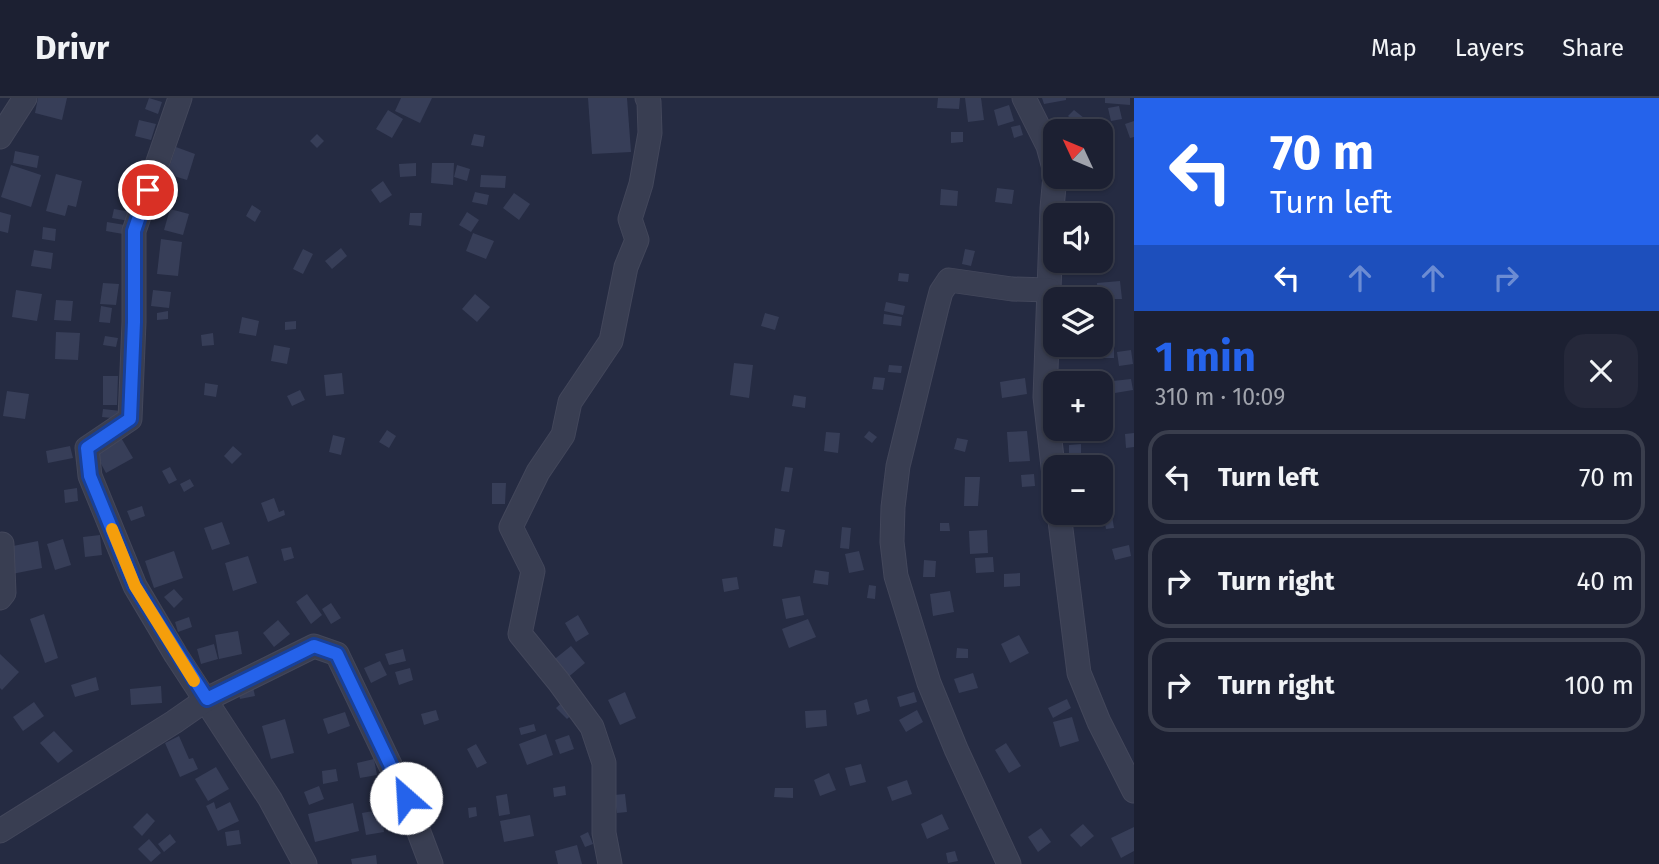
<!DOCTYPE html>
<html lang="en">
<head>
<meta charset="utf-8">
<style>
	:root { --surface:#1c2032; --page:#25283a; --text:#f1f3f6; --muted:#a0a3ac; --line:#3a3e4d; --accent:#2563eb }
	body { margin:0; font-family:"Fira Sans",sans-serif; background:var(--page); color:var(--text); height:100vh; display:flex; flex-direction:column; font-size:26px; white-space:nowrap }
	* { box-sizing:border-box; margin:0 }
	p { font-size:23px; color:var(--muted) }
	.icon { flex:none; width:38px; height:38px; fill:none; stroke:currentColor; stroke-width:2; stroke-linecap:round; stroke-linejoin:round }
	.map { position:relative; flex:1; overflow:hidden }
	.sheet { display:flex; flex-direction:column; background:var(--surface); width:525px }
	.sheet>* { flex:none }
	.top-card { background:#2563eb; color:#fff; overflow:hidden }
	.needle { width:46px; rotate:314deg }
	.fabs { position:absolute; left:1043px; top:21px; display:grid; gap:14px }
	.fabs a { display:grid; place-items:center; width:70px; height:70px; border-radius:14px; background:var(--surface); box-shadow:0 2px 5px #0004,0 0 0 2px var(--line); font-size:35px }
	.pin { position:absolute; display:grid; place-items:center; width:60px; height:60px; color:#fff; margin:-30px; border:4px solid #fff; border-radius:50%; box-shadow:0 2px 7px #0007 }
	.me { position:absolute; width:77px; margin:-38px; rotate:334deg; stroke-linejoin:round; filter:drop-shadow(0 0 5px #0008) }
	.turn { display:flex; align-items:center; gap:24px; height:147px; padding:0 21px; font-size:32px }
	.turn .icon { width:91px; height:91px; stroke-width:2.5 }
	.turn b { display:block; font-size:49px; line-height:60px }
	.lanes { display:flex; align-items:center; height:66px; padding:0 21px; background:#0003; justify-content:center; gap:35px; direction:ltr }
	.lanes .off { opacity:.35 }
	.round { display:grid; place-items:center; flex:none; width:74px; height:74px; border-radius:21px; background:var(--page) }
	.head { display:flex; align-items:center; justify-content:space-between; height:119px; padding:0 21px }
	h1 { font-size:42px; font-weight:700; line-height:52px; color:var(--accent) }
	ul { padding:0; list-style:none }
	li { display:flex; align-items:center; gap:21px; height:94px; margin:0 14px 10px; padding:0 7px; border:4px solid var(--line); border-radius:21px }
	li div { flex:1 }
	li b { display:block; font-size:26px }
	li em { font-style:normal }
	header { display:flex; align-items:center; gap:42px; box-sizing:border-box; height:98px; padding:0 35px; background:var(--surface); border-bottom:2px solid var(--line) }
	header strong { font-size:33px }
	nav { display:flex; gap:38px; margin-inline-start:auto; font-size:24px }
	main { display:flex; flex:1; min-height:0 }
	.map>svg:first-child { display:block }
	.building { fill:#373e58 }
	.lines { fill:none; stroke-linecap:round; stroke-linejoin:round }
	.minor-casing { stroke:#43475b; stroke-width:25 }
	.minor { stroke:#393e52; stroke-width:23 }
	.route-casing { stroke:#184099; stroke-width:18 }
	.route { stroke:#2563eb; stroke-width:12 }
	.slow { stroke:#f59e0b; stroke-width:12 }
</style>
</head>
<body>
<header>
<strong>Drivr</strong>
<nav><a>Map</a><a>Layers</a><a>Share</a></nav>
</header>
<main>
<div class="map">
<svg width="1134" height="766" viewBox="0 0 1134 766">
	<rect width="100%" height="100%" fill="#252b42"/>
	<g class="building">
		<path d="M38,0H67L62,22L35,15Z"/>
		<path d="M149,0L162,4L158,16L145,11Z"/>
		<path d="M401,0H432L420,25L395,13Z"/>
		<path d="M588,0H627L631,54L592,56Z"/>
		<path d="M938,0H960L959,11L937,10Z"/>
		<path d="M965,0H981L984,22L968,24Z"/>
		<path d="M1042,0H1066V2L1044,6Z"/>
		<path d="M1105,0H1130V7L1105,5Z"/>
		<path d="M1009,7L1014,23L998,28L994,12Z"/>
		<path d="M1119,8L1122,21L1111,23L1108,10Z"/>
		<path d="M388,12L403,21L392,40L376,31Z"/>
		<path d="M1074,12L1084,20L1078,27L1068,18Z"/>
		<path d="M139,22L156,26L151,42L135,38Z"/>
		<path d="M1134,23V39L1130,40L1125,26Z"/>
		<path d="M1020,27L1023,37L1014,40L1011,29Z"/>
		<path d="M951,34H963V44L951,45Z"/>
		<path d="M317,36L324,43L317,50L310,43Z"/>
		<path d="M474,36L485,38L483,49L471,47Z"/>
		<path d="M176,49L195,56L187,82L167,76Z"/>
		<path d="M15,53L39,58L37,70L13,65Z"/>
		<path d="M416,65V78L400,79L399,66Z"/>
		<path d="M432,65H454L453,87L431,85Z"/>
		<path d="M11,67L41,77L31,109L1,99Z"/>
		<path d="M457,67L470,71L467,83L454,79Z"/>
		<path d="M56,76L82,83L76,109L68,107L65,118L46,113Z"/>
		<path d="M481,77L506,78L505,90L480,89Z"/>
		<path d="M125,79L136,82L133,91L122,88Z"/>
		<path d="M383,83L392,97L380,105L371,92Z"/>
		<path d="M997,90L1014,92L1012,106L995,104Z"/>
		<path d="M941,91L958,93L957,108L940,107Z"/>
		<path d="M475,94L489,97L487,107L472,104Z"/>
		<path d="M514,95L530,106L519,122L503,110Z"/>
		<path d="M252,107L261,113L255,124L246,118Z"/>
		<path d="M114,111L131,114L129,123L112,120Z"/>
		<path d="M170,111L189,116L183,137L164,132Z"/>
		<path d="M0,114L11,117L8,135L0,133Z"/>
		<path d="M467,114L479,122L471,134L459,127Z"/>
		<path d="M410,115H422L421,128L409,127Z"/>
		<path d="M107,124L125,127L123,136L106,133Z"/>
		<path d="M43,129L56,131L55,143L42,141Z"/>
		<path d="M473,135L494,143L486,161L466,153Z"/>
		<path d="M161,141L182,144L178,178L157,176Z"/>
		<path d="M341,150L347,158L332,171L325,163Z"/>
		<path d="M303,151L313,156L303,176L293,171Z"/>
		<path d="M965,151L975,153L971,168L962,166Z"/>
		<path d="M34,152L53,155L51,171L31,168Z"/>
		<path d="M899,175L909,176L908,184L898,183Z"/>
		<path d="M1120,183L1122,201H1098L1097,185Z"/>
		<path d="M103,185L119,186L116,207L100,206Z"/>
		<path d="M16,192L42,196L37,223L12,219Z"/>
		<path d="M153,192L171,194L169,210L151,208Z"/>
		<path d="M475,196L490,209L477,224L462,211Z"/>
		<path d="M56,202L73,203L71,223L54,222Z"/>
		<path d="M886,204L905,208L903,217L884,213Z"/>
		<path d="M101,208L112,210L110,225L99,224Z"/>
		<path d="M168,213V221L157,222V215Z"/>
		<path d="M765,215L779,219L775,232L761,228Z"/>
		<path d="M884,216L902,219L901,228L883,226Z"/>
		<path d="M242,219L259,223L256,238L239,235Z"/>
		<path d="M296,223V231L285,232V224Z"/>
		<path d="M56,234L80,235L78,262L55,261Z"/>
		<path d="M213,235L214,247L202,248L201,237Z"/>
		<path d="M105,238L118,240L116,249L103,247Z"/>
		<path d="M274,247L290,250L287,266L271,263Z"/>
		<rect x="1096" y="249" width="18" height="11"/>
		<path d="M1131,252L1133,266L1119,268L1117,254Z"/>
		<path d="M734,265L753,267L749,300L730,297Z"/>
		<path d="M889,267L902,268L901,275L888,274Z"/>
		<path d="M342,275L344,296L326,298L324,277Z"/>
		<rect x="1056" y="275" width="16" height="10"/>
		<path d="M103,278H118L117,307H103Z"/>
		<path d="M874,279L885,280L883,292L872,291Z"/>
		<path d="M1025,280L1027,296L1002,300L1000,284Z"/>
		<path d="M1131,281L1133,292L1115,295L1113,283Z"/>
		<path d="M205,285L218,287L216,299L204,297Z"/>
		<path d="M300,292L305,302L292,308L287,298Z"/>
		<path d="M7,293L29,296L25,321L3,318Z"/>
		<path d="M794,297L806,299L805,310L792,308Z"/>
		<path d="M103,311L121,313V321L102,319Z"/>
		<path d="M387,332L396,338L389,350L379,344Z"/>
		<path d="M869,333L877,339L872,345L864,339Z"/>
		<path d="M1027,333L1030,363L1009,364L1007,334Z"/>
		<path d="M826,334L840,335L838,355L824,353Z"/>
		<path d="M1134,335V349L1126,350L1125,336Z"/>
		<path d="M333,337L345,340L341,357L329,354Z"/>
		<path d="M120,338L133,360L106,375L94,353Z"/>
		<path d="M957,340L968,342L965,354L954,351Z"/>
		<path d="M1081,346V361L1069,362V347Z"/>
		<path d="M70,348L73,360L48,365L46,353Z"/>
		<path d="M233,348L242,356L232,366L224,358Z"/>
		<path d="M170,369L177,382L169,386L162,373Z"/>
		<path d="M785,369L793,370L789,394L781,393Z"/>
		<path d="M1034,376L1035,388L1022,389L1021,377Z"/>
		<path d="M965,379H980L978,408H964Z"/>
		<path d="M190,381L194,388L184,394L180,386Z"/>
		<path d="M492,385H506L505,406H492Z"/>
		<path d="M77,390L78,403L65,405L64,392Z"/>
		<path d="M274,400L279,414L284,412L285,417L268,424L261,405Z"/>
		<path d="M142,408L145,418L131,423L127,413Z"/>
		<path d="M1112,418L1114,430L1106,431L1104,420Z"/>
		<path d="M222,424L230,446L212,452L204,430Z"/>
		<path d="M940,425H949L950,433H940Z"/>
		<path d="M842,429L851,430L849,451L840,450Z"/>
		<path d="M775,430L785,432L782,449L773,448Z"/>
		<path d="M987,432L988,455L970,456L969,433Z"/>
		<path d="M100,437L102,457L85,459L83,439Z"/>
		<path d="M63,441L71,467L55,472L47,446Z"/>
		<path d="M38,443L42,470L12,476L8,449Z"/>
		<path d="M1129,447L1131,458L1115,462L1112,451Z"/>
		<path d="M291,449L294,460L284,463L281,451Z"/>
		<path d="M174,453L183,480L154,490L145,463Z"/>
		<path d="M859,453L864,472L849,475L845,456Z"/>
		<path d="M248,458L257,485L233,493L225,465Z"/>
		<path d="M993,459L994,474L976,475L975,460Z"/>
		<path d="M924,462L936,463L935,479H923Z"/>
		<path d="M815,472L829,474L828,487L813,485Z"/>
		<path d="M1020,475V488L1004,489V476Z"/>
		<path d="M737,479L739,491L724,494L722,481Z"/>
		<path d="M869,487L876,488L875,501L867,500Z"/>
		<path d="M174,491L183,501L174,510L164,499Z"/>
		<path d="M950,493L954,514L933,518L930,496Z"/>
		<path d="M307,496L322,517L311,526L296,504Z"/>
		<path d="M800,498L804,517L786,521L782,501Z"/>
		<path d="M331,505L341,520L331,526L322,511Z"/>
		<path d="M44,516L58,560L45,565L30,521Z"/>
		<path d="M578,517L589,536L576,544L565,525Z"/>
		<path d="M189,519L192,529L178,534L175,524Z"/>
		<path d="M808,521L816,539L789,550L782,531Z"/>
		<path d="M278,522L290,536L274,549L263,535Z"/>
		<path d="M238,533L242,556L219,561L215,537Z"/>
		<path d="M1019,537L1029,555L1010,565L1001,546Z"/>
		<path d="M214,546L218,561L201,566L197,551Z"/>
		<path d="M571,548L585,565L566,581L551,564Z"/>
		<path d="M957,550L968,551V560H956Z"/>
		<path d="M403,551L406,563L389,567L385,556Z"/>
		<path d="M0,556L19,574L2,592L0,590Z"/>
		<path d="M380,563L387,577L371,585L364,570Z"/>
		<path d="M410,570L413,582L399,587L395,574Z"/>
		<path d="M973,575L978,590L959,595L954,581Z"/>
		<path d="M96,579L99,592L75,599L71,587Z"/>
		<path d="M161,588L162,605L131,607L130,591Z"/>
		<path d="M253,589L255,598L240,601L238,592Z"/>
		<path d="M625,594L636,620L620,627L608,602Z"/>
		<path d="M914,594L917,604L900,609L897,599Z"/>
		<path d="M566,601L577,612L567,621L556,610Z"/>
		<path d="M867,601L870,613L857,617L854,605Z"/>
		<path d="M1067,601L1071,610L1053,620L1048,610Z"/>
		<path d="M34,604L44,618L23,633L13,619Z"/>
		<path d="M436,612L439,622L424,627L421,616Z"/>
		<path d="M826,612L827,628L806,630L805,613Z"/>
		<path d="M917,612L923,624L906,634L899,622Z"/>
		<path d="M345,614L350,628L328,636L323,621Z"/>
		<path d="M1072,619L1079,643L1060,649L1053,624Z"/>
		<path d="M285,621L294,655L271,661L262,628Z"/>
		<path d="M534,626L536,633L521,637L519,630Z"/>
		<path d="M54,633L73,653L58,665L40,645Z"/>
		<path d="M546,636L553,657L527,667L519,646Z"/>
		<path d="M569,637L574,651L560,656L555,642Z"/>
		<path d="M179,638L189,661L193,660L198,671L180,679L165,645Z"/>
		<path d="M1006,645L1021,668L1009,675L995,652Z"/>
		<path d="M476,646L487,665L477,670L467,651Z"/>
		<path d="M374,661L377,677L360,680L357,665Z"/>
		<path d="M861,666L866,684L850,688L845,670Z"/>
		<path d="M216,669L229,691L208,703L195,681Z"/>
		<path d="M336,671L338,683L323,686L322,673Z"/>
		<path d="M829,675L836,692L820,698L814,682Z"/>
		<path d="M907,682L912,696L892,703L887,689Z"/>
		<path d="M319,688L324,701L309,707L304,694Z"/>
		<path d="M565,688L566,697L554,699L553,690Z"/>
		<path d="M775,690H793V700L774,699Z"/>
		<path d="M507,696L510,716L499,718L496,698Z"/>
		<path d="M625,696L627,714L617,715L614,697Z"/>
		<path d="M214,704L216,711L230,704L239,723L218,733L206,708Z"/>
		<path d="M353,705L359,733L315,744L308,716Z"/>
		<path d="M476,709L477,718L469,720L468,710Z"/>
		<path d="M390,710L392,724L383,726L384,734L366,737L362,715Z"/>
		<path d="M147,715L155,723L142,738L133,729Z"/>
		<path d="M942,716L949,731L927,741L921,726Z"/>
		<path d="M530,717L534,738L504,744L500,723Z"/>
		<path d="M1083,726L1094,738L1081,749L1070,737Z"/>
		<path d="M1134,729V753L1121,760L1111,740Z"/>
		<path d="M1041,730L1051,744L1038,754L1028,739Z"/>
		<path d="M239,732L241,746L227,748L225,734Z"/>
		<path d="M588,734L593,746L585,749L580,738Z"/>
		<path d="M170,736L176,744L164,754L158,746Z"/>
		<path d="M149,741L161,755L151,764L138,751Z"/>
		<path d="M577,747L582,766H558L555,753Z"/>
		<path d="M955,753L958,763L948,765L946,755Z"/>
		<path d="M376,757L377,766H352L351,761Z"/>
	</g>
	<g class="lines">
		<g class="minor-casing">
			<g id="minor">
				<path d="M180,0L134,133V224L130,321L87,350L90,378L135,488L176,557L270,701L305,766"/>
				<path d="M1024,0L1048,48L1055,74"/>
				<path d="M0,39L25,0"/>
				<path d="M1055,78L1052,110L1045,299L1055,386"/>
				<path d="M1059,415L1079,575L1099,624L1134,693"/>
				<path d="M0,500L4,495L2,446"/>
				<path d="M0,733L174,624L207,601L314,548L337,556L406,700L431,766"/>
				<path d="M610,766L604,735V665L592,629L559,584L520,536L533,473L511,429L538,374L563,337L570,304L611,243L626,169L637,142L630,121L641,86L650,35L649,4L647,0"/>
				<path d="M1009,766L956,651L929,585L896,478L892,444L893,409L898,368L937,209L941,194L949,182L1012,191L1049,192"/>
			</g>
		</g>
		<use href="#minor" class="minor"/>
	</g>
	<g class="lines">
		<g class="route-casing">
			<path id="route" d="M148,92L134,133V224L130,321L87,350L90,378L135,488L207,601L314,548L337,556L406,700"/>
		</g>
		<use href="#route" class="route"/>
		<path class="slow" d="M112,431L135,488L194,583"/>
	</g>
</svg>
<div class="fabs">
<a><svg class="needle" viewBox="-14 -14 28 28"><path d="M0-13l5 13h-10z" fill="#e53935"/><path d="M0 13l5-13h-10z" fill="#a0a3ac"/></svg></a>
<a><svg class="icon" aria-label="sound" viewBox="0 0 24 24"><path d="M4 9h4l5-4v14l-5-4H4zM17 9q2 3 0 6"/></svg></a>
<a><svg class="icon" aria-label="layers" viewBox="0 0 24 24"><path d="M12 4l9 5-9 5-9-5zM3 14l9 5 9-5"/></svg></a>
<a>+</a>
<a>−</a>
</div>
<div class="pin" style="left:148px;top:92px;background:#d93025"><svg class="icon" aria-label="arrive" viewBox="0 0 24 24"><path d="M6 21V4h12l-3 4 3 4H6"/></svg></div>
<svg class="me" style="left:406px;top:700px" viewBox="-20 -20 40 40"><circle r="19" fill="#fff"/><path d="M0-13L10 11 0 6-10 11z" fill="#2563eb"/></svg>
</div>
<section class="sheet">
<div class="top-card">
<div class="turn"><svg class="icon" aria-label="left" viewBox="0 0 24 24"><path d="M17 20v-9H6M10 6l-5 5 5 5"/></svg><div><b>70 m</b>Turn left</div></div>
<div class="lanes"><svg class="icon" aria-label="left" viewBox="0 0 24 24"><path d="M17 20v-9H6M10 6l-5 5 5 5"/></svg><svg class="icon off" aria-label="ahead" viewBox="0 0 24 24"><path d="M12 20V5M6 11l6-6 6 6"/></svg><svg class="icon off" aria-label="ahead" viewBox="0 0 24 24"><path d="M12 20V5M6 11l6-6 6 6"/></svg><svg class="icon off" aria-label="right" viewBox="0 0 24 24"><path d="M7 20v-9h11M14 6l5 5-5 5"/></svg></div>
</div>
<div class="head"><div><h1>1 min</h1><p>310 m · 10:09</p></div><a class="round"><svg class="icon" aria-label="close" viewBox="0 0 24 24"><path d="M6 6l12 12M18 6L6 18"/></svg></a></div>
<ul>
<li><svg class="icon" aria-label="left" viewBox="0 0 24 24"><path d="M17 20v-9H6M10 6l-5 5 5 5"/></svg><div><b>Turn left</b></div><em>70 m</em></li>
<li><svg class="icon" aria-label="right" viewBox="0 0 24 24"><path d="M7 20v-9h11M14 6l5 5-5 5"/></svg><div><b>Turn right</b></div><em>40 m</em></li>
<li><svg class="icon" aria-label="right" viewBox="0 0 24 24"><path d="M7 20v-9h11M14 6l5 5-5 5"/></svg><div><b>Turn right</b></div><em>100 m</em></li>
</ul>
</section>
</main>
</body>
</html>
